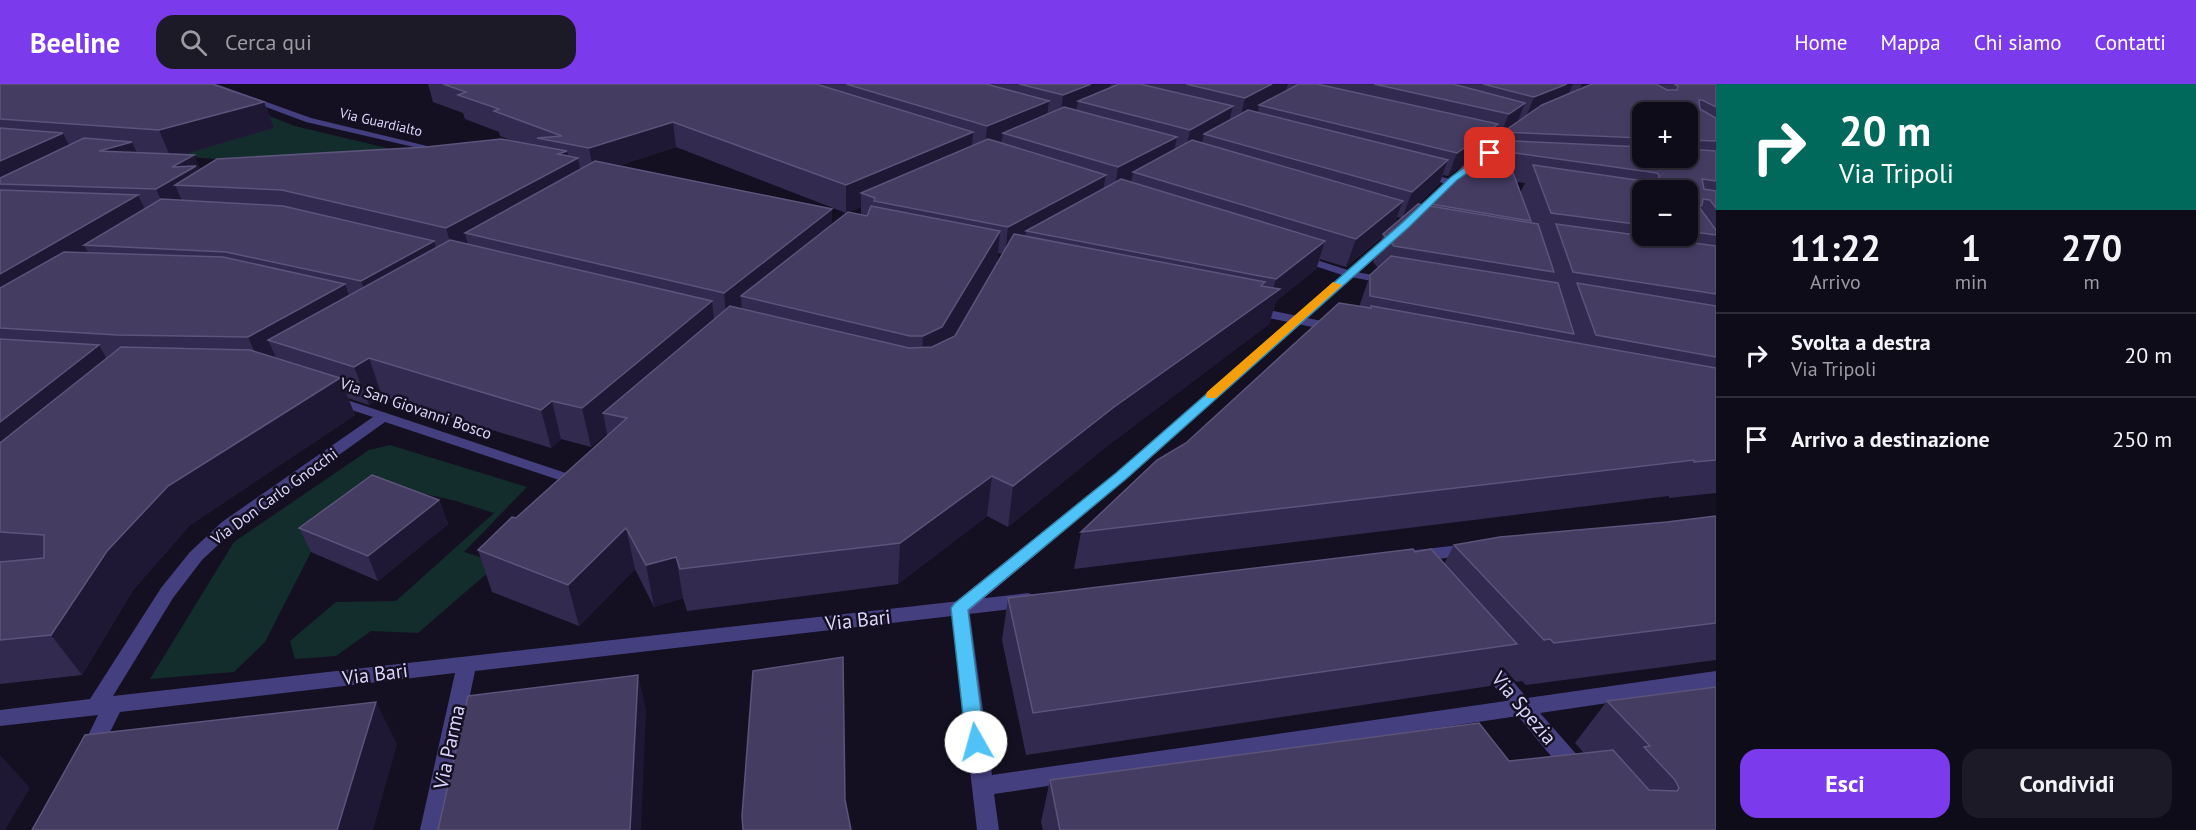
<!DOCTYPE html>
<html lang="it">
<head>
<meta charset="utf-8">
<style>
	:root { --surface:#0f0c1a; --page:#1d1a27; --text:#f1f3f6; --muted:#9b9ba2; --line:#2f2c39; --accent:#7c3aed }
	body { margin:0; font-family:"PT Sans",sans-serif; background:var(--page); color:var(--text); height:100vh; display:flex; flex-direction:column; font-size:22px; white-space:nowrap }
	* { box-sizing:border-box; margin:0 }
	p { font-size:20px; color:var(--muted) }
	.icon { flex:none; width:33px; height:33px; fill:none; stroke:currentColor; stroke-width:2; stroke-linecap:round; stroke-linejoin:round }
	.map { position:relative; flex:1; overflow:hidden }
	.side { display:flex; flex-direction:column; background:var(--surface); width:480px }
	.side>* { flex:none }
	.top-card { background:#00695c; color:#fff; overflow:hidden }
	.buttons { position:absolute; left:1632px; top:18px; display:grid; gap:12px }
	.buttons a { display:grid; place-items:center; width:66px; height:66px; border-radius:12px; background:var(--surface); box-shadow:0 3px 9px #0003,0 0 0 2px var(--line); font-size:30px }
	.pin { position:absolute; display:grid; place-items:center; width:51px; height:51px; color:#fff; margin:-26px; border-radius:12px; box-shadow:0 3px 9px #0006 }
	.me { position:absolute; width:66px; margin:-33px; rotate:353deg; stroke-linejoin:round; filter:drop-shadow(0 0 4px #0008) }
	.turn { display:flex; align-items:center; gap:21px; height:126px; padding:0 24px; font-size:27px }
	.turn .icon { width:78px; height:78px; stroke-width:2.5 }
	.turn b { display:block; font-size:42px; line-height:51px }
	.eta { display:flex; justify-content:space-evenly; align-items:center; height:102px; text-align:center }
	.eta b { font-size:36px; font-weight:700; line-height:42px }
	.button { display:flex; gap:12px; margin-top:auto; padding:12px 24px }
	.button a { flex:1; height:69px; border-radius:18px; background:var(--accent); color:#fff; font-size:24px; font-weight:700; line-height:69px; text-align:center }
	.button a+a { background:var(--page); color:var(--text) }
	ul { padding:0; list-style:none }
	li { display:flex; align-items:center; gap:18px; height:84px; padding:0 24px; border-top:2px solid var(--line) }
	li div { flex:1 }
	li b { display:block; font-size:22px }
	li em { font-style:normal }
	header { display:flex; align-items:center; gap:36px; box-sizing:border-box; height:84px; padding:0 30px; background:var(--accent); color:#fff }
	header strong { font-size:28px }
	nav { display:flex; gap:33px; margin-inline-start:auto; font-size:21px }
	.search { width:420px; height:54px; background:var(--page); display:flex; align-items:center; gap:15px; box-sizing:border-box; padding:0 21px; border-radius:18px; color:var(--muted); font-size:22px }
	main { display:flex; flex:1; min-height:0 }
	.map>svg:first-child { display:block }
	.green { fill:#132c2c }
	.lines { fill:none; stroke-linecap:round; stroke-linejoin:round }
	.minor { fill:#443f7e; fill-rule:evenodd }
	.tertiary { fill:#443f7e; fill-rule:evenodd }
	.secondary { fill:#7c74f4; fill-rule:evenodd }
	.wall { fill:#332a4f; fill-rule:evenodd }
	.shaded-wall { fill:#1f1835 }
	.building { fill:#453c62; stroke:#5c547a; stroke-width:1.5 }
	.route { fill:#4fc3f7; stroke:#337fa1; stroke-width:1.5 }
	.slow { fill:#f59e0b }
	.labels { text-anchor:middle; dominant-baseline:central; stroke-width:5; stroke-linejoin:round; paint-order:stroke }
	.far-street-label { font-size:14px; fill:#dbd5fc; stroke:#141022 }
	.street-label { font-size:16px; fill:#dbd5fc; stroke:#141022 }
	.near-street-label { font-size:20px; fill:#dbd5fc; stroke:#141022 }
</style>
</head>
<body>
<header>
<strong>Beeline</strong>
<div class="search"><svg class="icon" aria-label="search" viewBox="0 0 24 24"><circle cx="10" cy="10" r="6"/><path d="M15 15l6 6"/></svg>Cerca qui</div>
<nav><a>Home</a><a>Mappa</a><a>Chi siamo</a><a>Contatti</a></nav>
</header>
<main>
<div class="map">
<svg width="1716" height="746" viewBox="0 0 1716 746">
	<rect width="100%" height="100%" fill="#141022"/>
	<g class="green">
		<path d="M217,12L295,42L391,65L394,68L310,83L97,65Z"/>
		<path d="M390,361L527,403L464,468L499,479L418,549L371,547L336,572L295,575L290,557L336,518L396,517L494,429L456,417L394,403L311,468L265,558L234,588L150,595L234,458L369,366Z"/>
	</g>
	<g class="lines">
		<g class="minor">
			<path d="M1421,87L1453,96L1455,98L1450,101L1418,92L1416,90Z"/>
			<path d="M1301,171L1351,187L1388,194L1394,197L1388,200L1345,192L1297,176L1295,174Z"/>
			<path d="M332,311L572,391L575,394L567,399L562,397L385,338L234,446L202,476L173,514L113,612L960,517L966,519L969,524L992,691L1506,617L1474,577L1477,572L1484,570L1491,572L1527,614L1716,587V603L1540,629L1585,680L1588,687L1585,694L1577,696L1569,694L1518,632L994,710L999,746H977L952,532L475,587L442,746H420L455,589L120,628L98,672L91,675L84,672L81,666L98,631L0,642V626L90,615L161,504L190,468L222,438L373,333L327,318L325,315Z"/>
		</g>
		<g class="tertiary">
			<path d="M205,0H216L311,34L448,67L444,70L306,38Z"/>
			<path d="M1254,223L1336,240L1342,244L1336,248L1250,230V224Z"/>
			<path d="M1469,460L1475,462L1477,466L1475,470L1416,478L1410,476L1408,472L1410,468L1416,466Z"/>
			<path d="M1028,509L1034,511L1037,516L1034,521L1028,523L960,531L954,529L951,524L954,519L960,517Z"/>
		</g>
		<path class="secondary" d="M1392,150L1397,153L1396,155L1126,395L966,529L960,531L954,529L951,524L954,519L1116,389Z"/>
	</g>
	<g class="wall">
		<path d="M0,0L264,18L274,44L184,70L201,85L516,58L500,52L499,48L465,35L463,29L433,18L428,0H1716V409L1669,414V412L1074,485L1081,448L1186,359L1360,223V220L1370,191L1378,184L1373,178L1383,152L1346,183L1320,175L1316,185L1276,217L1269,240L1107,362L1008,443L987,432L898,500L687,527L683,514L654,523L635,485L579,542L492,508L478,466L516,434L607,352V349L591,363L561,355L551,364L382,312L369,321L348,314L355,331L190,441L133,506L82,591L0,600ZM1642,28H1688V74H1642ZM1493,54L1498,55L1501,54L1499,57L1492,56ZM676,63L846,129L848,128L832,141L618,82ZM1476,72L1471,83L1425,119L1424,121L1412,126L1439,100L1443,91L1448,92ZM1517,98L1525,99L1520,109ZM1642,106H1688V152H1642ZM861,123V131L848,128ZM1397,133L1402,134L1394,141ZM998,169L1003,170L997,180Z"/>
		<path d="M439,416L448,440L378,497L311,468L299,444Z"/>
		<path d="M1716,432V576L1526,601L1522,597L1516,598L1503,583L1490,602L1026,671L1002,556L1008,514L1415,468L1444,480L1454,461Z"/>
		<path d="M1716,603V746H1043L1041,738L1050,696L1509,677L1584,669L1575,659L1607,617Z"/>
	</g>
	<g class="shaded-wall">
		<path d="M1091,0H1111L1108,14L1078,17L1076,28L1060,36L1063,11Z"/>
		<path d="M1272,0H1288L1284,14L1259,21L1258,28L1239,39L1245,14Z"/>
		<path d="M1567,0H1573L1563,21L1524,38L1534,13Z"/>
		<path d="M1582,0H1614L1574,16Z"/>
		<path d="M1049,17L1046,41L1003,49L1001,61L985,68L987,42Z"/>
		<path d="M264,18L274,44L171,74L159,46Z"/>
		<path d="M1525,19L1515,44L1503,48L1501,54L1498,55L1509,30Z"/>
		<path d="M1233,22L1227,45L1204,50L1202,60L1185,70L1190,46Z"/>
		<path d="M673,38L676,63L594,90L589,64Z"/>
		<path d="M1498,40L1489,62L1479,64L1476,72L1448,92L1457,69Z"/>
		<path d="M973,48L971,74L861,109V123L846,129V101Z"/>
		<path d="M63,49L77,77L0,100V77Z"/>
		<path d="M1177,53L1172,77L1133,88L1131,99L1114,109L1118,83Z"/>
		<path d="M132,58L143,82L99,67Z"/>
		<path d="M567,67L570,79L578,74L584,104L465,149L470,169L456,178L446,144L558,70Z"/>
		<path d="M194,71L205,95L175,101L184,121L168,131L156,105L172,83Z"/>
		<path d="M1448,76L1439,100L1402,135L1412,108Z"/>
		<path d="M1106,91L1101,117L1026,147L1024,160L1005,170L1008,143Z"/>
		<path d="M138,111L153,141L84,161L93,178L0,236V190Z"/>
		<path d="M1403,117L1393,143L1346,183L1356,155Z"/>
		<path d="M832,125V157L741,212L742,232L727,245L724,209Z"/>
		<path d="M1000,147L997,180L939,279L921,289L923,252Z"/>
		<path d="M434,157L442,185L372,226L361,197Z"/>
		<path d="M1325,157L1316,185L1276,217L1269,240L1107,362L1008,443L1013,402L1114,323L1265,198L1259,220L1271,211L1276,195Z"/>
		<path d="M345,200L357,234L268,256L279,280L264,289L248,253Z"/>
		<path d="M712,217L716,253L603,329L607,349L591,363L582,324Z"/>
		<path d="M99,261L119,297L0,396V338Z"/>
		<path d="M369,274L382,312L369,321L354,283Z"/>
		<path d="M340,294L355,331L190,441L133,506L82,591L51,551L107,467L168,402Z"/>
		<path d="M552,317L561,355L551,364L541,326Z"/>
		<path d="M992,392L987,432L898,500L900,459Z"/>
		<path d="M439,416L448,440L378,497L368,472Z"/>
		<path d="M626,444L635,485L579,542L568,501Z"/>
		<path d="M676,473L683,514L654,523L646,481Z"/>
		<path d="M638,591L646,625L641,746H630Z"/>
		<path d="M376,618L397,660L373,746H337Z"/>
		<path d="M0,671L30,704L5,746H0Z"/>
	</g>
	<g class="building">
		<path d="M0,0H212L264,18L159,46L0,35Z"/>
		<path d="M443,0H816L973,48L846,101L673,38L589,64L537,54L562,52L494,27L499,25L458,11L466,8Z"/>
		<path d="M846,0H986L1049,17L987,42Z"/>
		<path d="M1019,0H1091L1063,11Z"/>
		<path d="M1119,0H1140L1233,22L1190,46L1078,17Z"/>
		<path d="M1186,0H1272L1245,14Z"/>
		<path d="M1299,0H1317L1498,40L1457,69L1259,21Z"/>
		<path d="M1374,0H1453L1525,19L1509,30Z"/>
		<path d="M1483,0H1567L1534,13Z"/>
		<path d="M1592,0H1656L1667,6H1677L1678,2L1674,0H1716V23L1702,16H1699L1700,25L1716,34V57L1688,56V28H1642V54L1503,48L1542,21Z"/>
		<path d="M1064,23L1177,53L1118,83L1003,49Z"/>
		<path d="M1248,26L1448,76L1412,108L1204,50Z"/>
		<path d="M0,44L63,49L0,77Z"/>
		<path d="M84,54L132,58L99,67L194,71L172,83L196,82L156,105L0,100V94Z"/>
		<path d="M501,55L567,67L558,70L578,74L446,144L282,106L175,101L217,75L426,63Z"/>
		<path d="M988,55L1106,91L1008,143L874,117L875,114L861,109Z"/>
		<path d="M1192,56L1403,117L1356,155L1133,88Z"/>
		<path d="M1491,56L1642,63V74H1665L1671,81L1682,79L1678,74H1688V65L1716,67V97L1702,95L1704,105L1716,107V124L1710,116L1703,115L1702,121L1699,123L1716,146V151L1688,147V106H1642V141L1551,129L1533,81L1657,99L1659,97V91L1657,89L1479,64Z"/>
		<path d="M595,77L832,125L724,209L465,149Z"/>
		<path d="M1464,82L1513,89L1531,137L1425,119Z"/>
		<path d="M1121,95L1325,157L1276,195L1026,147Z"/>
		<path d="M0,106L138,111L0,190Z"/>
		<path d="M161,115L283,122L434,157L361,197L226,168L84,161Z"/>
		<path d="M1418,120L1538,140L1554,188L1394,162L1383,150Z"/>
		<path d="M871,122L1000,147L942,243L923,252H910L741,212L848,128L867,132Z"/>
		<path d="M1556,140L1716,162V210L1573,188Z"/>
		<path d="M1014,150L1265,198L1261,202L1280,205L1114,323L1013,402L992,392L900,459L680,485L676,473L646,481L626,444L568,501L478,466L512,433L516,434L627,334L603,329L730,222L909,264L932,263L955,252Z"/>
		<path d="M450,156L712,217L582,324L552,317L541,326L369,274L354,283L268,256Z"/>
		<path d="M64,168L223,173L345,200L248,253L118,251L0,244V204Z"/>
		<path d="M1391,172L1558,199L1574,250L1370,212V191Z"/>
		<path d="M1577,199L1716,222V273L1596,251Z"/>
		<path d="M1339,219L1371,224V222L1716,284V376L1694,378V376L1081,448L1157,376L1186,359Z"/>
		<path d="M0,255L99,261L0,338Z"/>
		<path d="M121,263L250,266L340,294L168,402L107,467L51,551L0,556V478L44,474V451L0,448V359Z"/>
		<path d="M372,391L439,416L368,472L299,444Z"/>
		<path d="M1716,432V539L1554,559L1550,555L1544,556L1454,461L1500,453L1667,438Z"/>
		<path d="M1413,465L1415,468L1431,465L1517,560L1033,629L1008,514Z"/>
		<path d="M843,573L845,716L851,746H743L742,732L753,587Z"/>
		<path d="M638,591L630,746H438L468,612Z"/>
		<path d="M1716,603V746H1060L1050,696L1479,639L1509,677L1613,666L1649,706L1677,707L1679,704L1675,696L1644,663L1650,662L1607,617Z"/>
		<path d="M376,618L337,746H32L85,651Z"/>
	</g>
	<path class="route" d="M1490,66L1494,69L1493,71L1457,96L1409,143L1126,395L968,526L985,658L983,663L976,666L969,663L966,658L951,524L954,520L1116,389L1402,139L1451,93Z"/>
	<path class="slow" d="M1333,198L1342,201L1216,314H1207L1206,311L1207,308Z"/>
	<g class="labels">
		<g class="far-street-label">
			<text transform="translate(381 38) rotate(13)">Via Guardialto</text>
		</g>
		<g class="street-label">
			<text transform="translate(416 324) rotate(19)">Via San Giovanni Bosco</text>
			<text transform="translate(274 412) rotate(-36)">Via Don Carlo Gnocchi</text>
		</g>
		<g class="near-street-label">
			<text transform="translate(858 536) rotate(-6)">Via Bari</text>
			<text transform="translate(375 590) rotate(-7)">Via Bari</text>
			<text transform="translate(1524 624) rotate(50)">Via Spezia</text>
			<text transform="translate(449 663) rotate(-78)">Via Parma</text>
		</g>
	</g>
</svg>
<div class="buttons">
<a>+</a>
<a>−</a>
</div>
<div class="pin" style="left:1490px;top:69px;background:#d93025"><svg class="icon" aria-label="arrive" viewBox="0 0 24 24"><path d="M6 21V4h12l-3 4 3 4H6"/></svg></div>
<svg class="me" style="left:976px;top:658px" viewBox="-20 -20 40 40"><circle r="19" fill="#fff"/><path d="M0-13L10 11 0 6-10 11z" fill="#4fc3f7"/></svg>
</div>
<section class="side">
<div class="top-card">
<div class="turn"><svg class="icon" aria-label="right" viewBox="0 0 24 24"><path d="M7 20v-9h11M14 6l5 5-5 5"/></svg><div><b>20 m</b>Via Tripoli</div></div>
</div>
<div class="eta">
<div><b>11:22</b><p>Arrivo</p></div>
<div><b>1</b><p>min</p></div>
<div><b>270</b><p>m</p></div>
</div>
<ul>
<li><svg class="icon" aria-label="right" viewBox="0 0 24 24"><path d="M7 20v-9h11M14 6l5 5-5 5"/></svg><div><b>Svolta a destra</b><p>Via Tripoli</p></div><em>20 m</em></li>
<li><svg class="icon" aria-label="arrive" viewBox="0 0 24 24"><path d="M6 21V4h12l-3 4 3 4H6"/></svg><div><b>Arrivo a destinazione</b></div><em>250 m</em></li>
</ul>
<div class="button"><a>Esci</a><a>Condividi</a></div>
</section>
</main>
</body>
</html>
